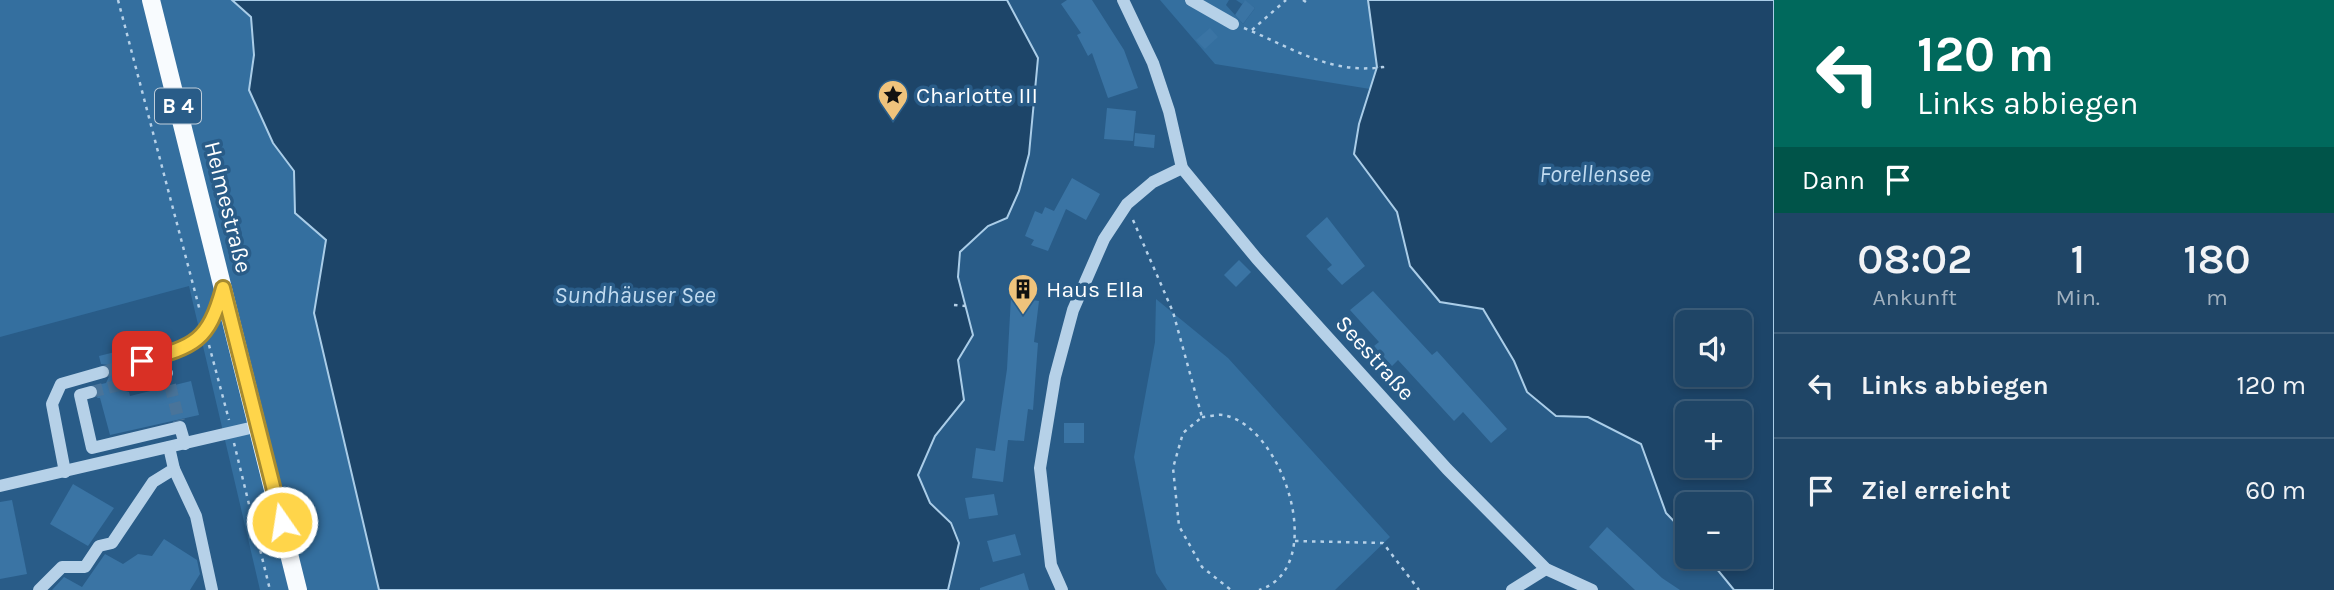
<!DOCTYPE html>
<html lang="de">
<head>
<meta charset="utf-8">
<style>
	:root { --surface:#1f4566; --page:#274c6c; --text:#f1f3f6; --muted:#a1b1bf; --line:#3c5d7a }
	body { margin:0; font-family:Karla,sans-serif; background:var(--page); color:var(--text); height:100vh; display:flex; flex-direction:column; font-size:26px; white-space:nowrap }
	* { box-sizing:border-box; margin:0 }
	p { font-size:23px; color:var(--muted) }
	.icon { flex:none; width:38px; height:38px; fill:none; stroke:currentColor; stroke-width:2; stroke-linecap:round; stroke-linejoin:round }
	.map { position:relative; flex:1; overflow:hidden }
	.details { display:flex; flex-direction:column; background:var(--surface); width:560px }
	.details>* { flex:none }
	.guide { background:#00695c; color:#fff; overflow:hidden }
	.tools { position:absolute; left:1675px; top:310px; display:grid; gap:14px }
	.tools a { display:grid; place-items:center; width:77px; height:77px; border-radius:10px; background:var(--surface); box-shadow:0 4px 10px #0003,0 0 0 2px var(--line); font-size:35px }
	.pin { position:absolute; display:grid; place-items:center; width:60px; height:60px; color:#fff; margin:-30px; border-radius:14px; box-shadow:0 4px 10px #0006 }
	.me { position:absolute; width:77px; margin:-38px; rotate:347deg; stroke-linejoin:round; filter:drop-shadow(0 0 5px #0008) }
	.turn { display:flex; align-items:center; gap:24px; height:147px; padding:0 28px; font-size:32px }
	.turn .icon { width:91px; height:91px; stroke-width:2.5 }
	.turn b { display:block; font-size:49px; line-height:60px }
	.then { display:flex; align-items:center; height:66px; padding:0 28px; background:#0003; gap:14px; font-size:26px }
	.eta { display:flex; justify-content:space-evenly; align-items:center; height:119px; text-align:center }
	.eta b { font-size:42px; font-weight:600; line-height:49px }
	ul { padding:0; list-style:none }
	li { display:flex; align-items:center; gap:21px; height:105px; padding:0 28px; border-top:2px solid var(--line) }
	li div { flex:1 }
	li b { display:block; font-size:26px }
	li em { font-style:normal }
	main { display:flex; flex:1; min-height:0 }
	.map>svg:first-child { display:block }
	.green { fill:#346f9f }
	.water { fill:#1d4569; stroke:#aacde8; stroke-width:2; fill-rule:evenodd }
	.building { fill:#3a74a4 }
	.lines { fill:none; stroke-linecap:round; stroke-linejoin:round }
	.minor-tunnel { stroke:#49749a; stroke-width:12; stroke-dasharray:12 6; stroke-linecap:butt }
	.path { stroke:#b6d1e8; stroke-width:2.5; stroke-dasharray:3.5 5; stroke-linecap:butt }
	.minor { stroke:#b6d1e8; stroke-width:12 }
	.major { stroke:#f8fbfe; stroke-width:18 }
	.route-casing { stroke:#a68a30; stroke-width:18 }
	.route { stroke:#ffd54a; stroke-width:12 }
	.labels { text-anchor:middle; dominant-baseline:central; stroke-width:7; stroke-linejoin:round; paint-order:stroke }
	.shield { fill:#295c88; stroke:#bfcedb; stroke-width:2 }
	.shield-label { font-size:21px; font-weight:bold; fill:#fff }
	.poi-label { font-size:23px; fill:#fff; stroke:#295c88; text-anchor:start }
	.street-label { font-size:23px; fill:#fff; stroke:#295c88 }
	.water-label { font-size:24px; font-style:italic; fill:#c1dbf0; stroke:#295c88 }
</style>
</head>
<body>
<main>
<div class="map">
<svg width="1774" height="590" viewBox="0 0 1774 590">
	<rect width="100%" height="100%" fill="#295c88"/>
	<g class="green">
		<path d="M0,0H232L251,17L254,55L249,90L273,143L294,171L295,213L326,240L314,313L379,590H260L189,286L0,337Z"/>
		<path d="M1160,0H1229L1226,5L1243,24L1255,8L1245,1L1242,4L1236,0H1368L1377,67L1370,89L1215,64Z"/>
		<path d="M1156,299L1228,358L1390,537L1335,590H1167L1156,573L1134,457L1155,342Z"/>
	</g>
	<g class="water">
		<path d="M232,0H1007L1038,58L1029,154L1019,191L1007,218L988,226L960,252L958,277L973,335L958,360L964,400L935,436L918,475L930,503L951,523L959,543L948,590H379L314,313L326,240L295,213L294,171L273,143L249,90L254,55L251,17Z"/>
		<path d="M1368,0H1774V590H1734L1707,557L1740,556V504H1687V535L1666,513L1641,444L1588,417L1556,416L1527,392L1514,361L1483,309L1440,302L1410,266L1397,212L1354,154L1359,124L1377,67ZM1687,322H1740V374H1687ZM1687,413H1740V466H1687Z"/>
	</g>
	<g class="building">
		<path d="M1067,0H1092L1124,50L1138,88L1108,98L1092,53L1088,56L1077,35L1081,33L1061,4Z"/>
		<path d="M1245,0L1255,8L1243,24L1235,15Z"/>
		<path d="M1210,28L1218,37L1205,49L1196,40Z"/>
		<path d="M1107,108L1136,111L1133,141L1104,139Z"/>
		<path d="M1135,133L1155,135L1154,148L1134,146Z"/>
		<path d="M1072,178L1100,194L1086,220L1066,209L1048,251L1031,245L1034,240L1025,236L1035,211L1042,214L1045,207L1054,211Z"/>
		<path d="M1327,217L1365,266L1342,285L1327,269L1332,265L1306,236Z"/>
		<path d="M1239,260L1251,272L1236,287L1224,275Z"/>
		<path d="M1373,291L1432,355L1437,351L1507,429L1491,443L1463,412L1454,421L1398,360L1392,366L1374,346L1379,342L1350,310Z"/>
		<path d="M1011,297L1039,301L1034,342L1038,343L1033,410L1028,409L1024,441L1008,440L1003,482L972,478L976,448L995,451L1007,369Z"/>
		<path d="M119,351L121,357L114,368L117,373L125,374L119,381L122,390L129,392L130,396L191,381L199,415L110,435L100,398H97L100,390L97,385L106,383L112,370L109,365L101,364L99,356Z"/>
		<rect x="1064" y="423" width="20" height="20"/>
		<path d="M73,484L114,508L88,546L50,524Z"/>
		<path d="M994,494L998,515L969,519L965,498Z"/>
		<path d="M12,500L27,574L0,579V502Z"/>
		<path d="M1607,527L1662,578L1680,590H1635L1589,547Z"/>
		<path d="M1015,534L1021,555L993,562L987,541Z"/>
		<path d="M164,539L197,560L200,574L190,590H52L64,577L82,587L105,554L123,564L138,554L152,556Z"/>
		<path d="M1024,573L1029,590H980V588Z"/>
	</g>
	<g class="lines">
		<g class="minor-tunnel">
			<path d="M103,372L123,366"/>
			<path d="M170,385L179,421"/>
			<path d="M91,392L128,383"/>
		</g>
		<g class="path">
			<path d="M118,0L200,311"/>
			<path d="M1303,0L1306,2"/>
			<path d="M1244,28C1291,47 1330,75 1383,67V69L1379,67"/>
			<path d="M1252,30L1286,0"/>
			<path d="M1133,220L1173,312L1202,417L1183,433L1173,468L1179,526L1202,567L1231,590"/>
			<path d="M954,305L966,306"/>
			<path d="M209,345L229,420"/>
			<path d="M1202,417C1208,417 1217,414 1223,415C1283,425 1330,568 1259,590"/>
			<path d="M234,443L270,590"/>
			<path d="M1295,541L1383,543L1419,590"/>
		</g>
		<g class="minor">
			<path d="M1123,0L1153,63L1169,111L1182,168L1257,259L1447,469L1546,569L1592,590"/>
			<path d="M1191,0L1233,24"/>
			<path d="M123,366C178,351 206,353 222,291"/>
			<path d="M128,383L167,373"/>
			<path d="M91,392L80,395L92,448L180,427L185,444"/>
			<path d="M174,469L196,516L212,590"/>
			<path d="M65,472L52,404L61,384L103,372"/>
			<path d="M0,486L259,426"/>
			<path d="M39,590L62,567H85L99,546L112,543L153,482L174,469L169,447"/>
			<path d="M1062,590L1051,565L1040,468L1055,377L1073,310L1104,239L1127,204L1153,182L1182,168"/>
			<path d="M1512,590L1546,569"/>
		</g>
		<path class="major" d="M151,0L298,590"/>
	</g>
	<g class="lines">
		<g class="route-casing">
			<path id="route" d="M142,361C194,346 208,343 223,288L282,522"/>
		</g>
		<use href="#route" class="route"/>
	</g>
	<defs>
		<g id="sight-pin" transform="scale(1.575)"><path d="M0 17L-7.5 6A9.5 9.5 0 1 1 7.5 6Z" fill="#efc37c" stroke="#295c88"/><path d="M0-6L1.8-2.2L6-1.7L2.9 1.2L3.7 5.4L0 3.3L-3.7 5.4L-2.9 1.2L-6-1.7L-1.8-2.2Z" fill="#111"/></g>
		<g id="building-pin" transform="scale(1.575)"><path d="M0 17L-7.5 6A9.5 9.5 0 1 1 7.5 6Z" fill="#efc37c" stroke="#295c88"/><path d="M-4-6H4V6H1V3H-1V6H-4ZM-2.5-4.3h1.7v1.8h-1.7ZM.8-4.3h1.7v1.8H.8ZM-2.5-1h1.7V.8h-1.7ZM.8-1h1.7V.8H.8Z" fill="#111"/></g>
	</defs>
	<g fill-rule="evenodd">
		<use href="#sight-pin" x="893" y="95"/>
		<use href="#building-pin" x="1023" y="289"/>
	</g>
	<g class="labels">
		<rect class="shield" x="155" y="88.5" width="46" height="35" rx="5"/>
		<g class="shield-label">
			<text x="178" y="106">B 4</text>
		</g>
		<g class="poi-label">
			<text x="916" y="95">Charlotte III</text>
			<text x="1046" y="289">Haus Ella</text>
		</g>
		<g class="street-label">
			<text transform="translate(228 207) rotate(76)">Helmestraße</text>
			<text transform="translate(1375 358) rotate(48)">Seestraße</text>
		</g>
		<g class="water-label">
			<text x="1595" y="174">Forellensee</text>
			<text x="635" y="295">Sundhäuser See</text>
		</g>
	</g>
</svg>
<div class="tools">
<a><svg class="icon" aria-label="sound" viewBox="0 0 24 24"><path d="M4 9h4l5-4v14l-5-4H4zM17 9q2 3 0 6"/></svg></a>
<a>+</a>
<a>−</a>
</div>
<div class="pin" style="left:142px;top:361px;background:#d93025"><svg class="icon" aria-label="arrive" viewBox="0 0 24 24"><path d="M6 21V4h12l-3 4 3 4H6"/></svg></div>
<svg class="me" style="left:282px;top:522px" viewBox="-20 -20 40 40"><circle r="17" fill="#ffd54a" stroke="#fff" stroke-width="3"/><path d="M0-11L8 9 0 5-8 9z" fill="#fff"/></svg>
</div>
<section class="details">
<div class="guide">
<div class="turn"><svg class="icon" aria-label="left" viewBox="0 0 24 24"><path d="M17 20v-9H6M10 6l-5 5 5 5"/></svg><div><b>120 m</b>Links abbiegen</div></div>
<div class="then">Dann<svg class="icon" aria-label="arrive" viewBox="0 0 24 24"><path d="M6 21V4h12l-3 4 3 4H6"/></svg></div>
</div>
<div class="eta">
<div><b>08:02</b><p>Ankunft</p></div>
<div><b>1</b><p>Min.</p></div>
<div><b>180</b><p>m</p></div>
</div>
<ul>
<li><svg class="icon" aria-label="left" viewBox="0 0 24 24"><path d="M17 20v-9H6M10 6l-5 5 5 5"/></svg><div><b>Links abbiegen</b></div><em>120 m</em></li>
<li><svg class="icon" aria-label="arrive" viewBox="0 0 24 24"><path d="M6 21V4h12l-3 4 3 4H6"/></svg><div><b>Ziel erreicht</b></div><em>60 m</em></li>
</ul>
</section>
</main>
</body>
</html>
